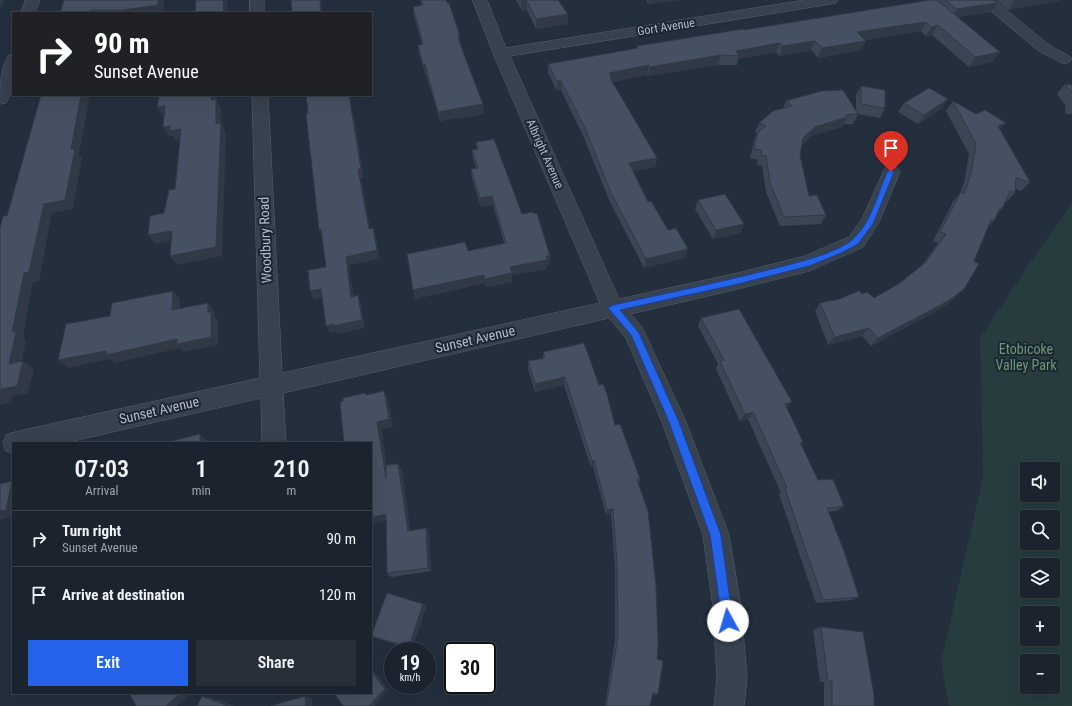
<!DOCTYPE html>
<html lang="en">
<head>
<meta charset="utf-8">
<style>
	:root { --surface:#1b232e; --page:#282f3a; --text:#f1f3f6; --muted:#a0a4aa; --line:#39404a; --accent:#2563eb }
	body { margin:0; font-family:"Roboto Condensed",sans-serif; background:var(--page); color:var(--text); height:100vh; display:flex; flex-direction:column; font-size:15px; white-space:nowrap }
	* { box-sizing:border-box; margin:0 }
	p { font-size:13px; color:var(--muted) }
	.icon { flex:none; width:22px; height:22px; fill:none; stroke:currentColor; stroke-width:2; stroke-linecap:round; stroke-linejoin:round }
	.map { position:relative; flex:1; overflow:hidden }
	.details { position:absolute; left:12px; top:442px; width:360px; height:252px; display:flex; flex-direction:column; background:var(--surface); border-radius:0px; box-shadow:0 4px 16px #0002,0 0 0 1px var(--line) }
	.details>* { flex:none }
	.guide { position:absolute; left:12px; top:12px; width:360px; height:84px; border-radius:0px; box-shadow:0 4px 16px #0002,0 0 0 1px var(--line); background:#202124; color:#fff; overflow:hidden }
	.buttons { position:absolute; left:1020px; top:462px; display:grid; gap:8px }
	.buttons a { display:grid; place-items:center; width:40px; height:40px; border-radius:0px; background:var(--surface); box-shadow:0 4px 16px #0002,0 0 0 1px var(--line); font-size:20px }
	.speed { position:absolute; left:384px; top:642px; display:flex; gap:8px; font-size:20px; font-weight:700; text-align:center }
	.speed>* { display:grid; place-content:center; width:52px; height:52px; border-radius:50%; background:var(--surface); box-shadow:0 4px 16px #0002,0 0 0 1px var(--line); line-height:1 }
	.speed small { font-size:10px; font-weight:400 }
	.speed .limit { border:2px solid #111; border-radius:6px; background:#fff; color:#111 }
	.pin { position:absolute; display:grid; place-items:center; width:34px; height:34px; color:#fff; margin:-41px -17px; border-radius:50% 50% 50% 0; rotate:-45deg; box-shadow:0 0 4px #0007 }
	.pin .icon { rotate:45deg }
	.me { position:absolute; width:44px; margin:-22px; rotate:354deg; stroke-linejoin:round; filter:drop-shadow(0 0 3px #0008) }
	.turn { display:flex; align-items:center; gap:14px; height:84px; padding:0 16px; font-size:18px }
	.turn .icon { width:52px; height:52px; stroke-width:2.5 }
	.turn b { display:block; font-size:28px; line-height:34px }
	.eta { display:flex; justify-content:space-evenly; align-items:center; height:68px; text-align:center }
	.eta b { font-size:24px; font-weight:600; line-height:28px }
	.action { display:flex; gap:8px; margin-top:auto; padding:8px 16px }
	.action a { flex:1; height:46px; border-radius:0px; background:var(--accent); color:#fff; font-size:16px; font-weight:600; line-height:46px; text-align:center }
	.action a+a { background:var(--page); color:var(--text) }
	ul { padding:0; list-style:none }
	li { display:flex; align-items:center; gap:12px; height:56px; padding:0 16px; border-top:1px solid var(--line) }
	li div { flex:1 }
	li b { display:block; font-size:15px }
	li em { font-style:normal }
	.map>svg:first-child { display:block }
	.green { fill:#263c3f; fill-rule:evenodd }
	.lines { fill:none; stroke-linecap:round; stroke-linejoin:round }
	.street-casing { stroke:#565f6c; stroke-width:1 }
	.street { fill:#38414e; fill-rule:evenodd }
	.wall { fill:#3b4654 }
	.shaded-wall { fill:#303945 }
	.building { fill:#455162; stroke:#303945 }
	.route { fill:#2563eb; stroke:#184099 }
	.labels { text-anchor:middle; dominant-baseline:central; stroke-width:4; stroke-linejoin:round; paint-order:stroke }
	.far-street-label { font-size:12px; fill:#b4bcc9; stroke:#1d2633 }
	.street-label { font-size:14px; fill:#b4bcc9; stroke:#1d2633 }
	.park-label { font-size:14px; fill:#6b9a76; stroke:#1d2633 }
</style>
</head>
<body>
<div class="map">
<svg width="1072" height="706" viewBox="0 0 1072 706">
	<rect width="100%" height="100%" fill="#242f3e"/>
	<path class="green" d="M1072,204V706H949L941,662L983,477L980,338L1036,254ZM1027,469H1053V495H1027ZM1027,517H1053V543H1027ZM1027,565H1053V591H1027ZM1027,613H1053V639H1027ZM1027,661H1053V687H1027Z"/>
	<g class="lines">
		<g class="street-casing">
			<g id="street">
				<path d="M26,0H40L35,13H21Z"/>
				<rect x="250" y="0" width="14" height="13"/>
				<path d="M473,0H487L506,48L805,0H838L836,3L831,4L510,56L619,299L738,273L805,256L849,237L862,219L885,168L891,166L897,168L900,172L879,222L863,247L809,271L738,289L630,314L642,327L686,422L729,535L741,607L747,678L744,706H714L717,678L713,607L703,535L662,422L626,338L609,318L283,393L286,443H262L261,398L64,443H13V453L6,451L3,443L6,435L15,432L260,378L252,95H268L282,373L600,303L493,53Z"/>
				<path d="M978,0H994L1049,45L1069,56L1072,59L1069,62L1064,64L1039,51Z"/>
				<path d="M13,54C13,71 15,88 6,103L0,104C0,88 0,70 8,56Z"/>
			</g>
		</g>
		<use href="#street" class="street"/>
	</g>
	<g class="wall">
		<path d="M164,0L163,13H60Z"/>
		<path d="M420,0H446L459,33L460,41L484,114L440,121L426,74H425L419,54L418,45L422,44L414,16L413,7L422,6Z"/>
		<path d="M516,0H558L568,14L567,24L536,29L527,10L522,11Z"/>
		<path d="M646,0H680L648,4Z"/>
		<path d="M927,0H993L997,3L991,12L958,17L993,62L969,67L932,35L926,36L921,31L865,40L861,50L818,58L811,50L779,56L776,52L738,59L737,65H718L648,76L647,75L612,82L657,158L655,167L633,171L648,202L668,230L688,249L685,258L644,268L610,202L584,138L561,90L557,91L548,73V64L636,49L637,46L744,30L928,0Z"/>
		<path d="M996,0H1062L1008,10Z"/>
		<path d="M1065,84L1072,85V114H1066L1065,107L1066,106L1057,94Z"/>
		<path d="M861,86L885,108L880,118L858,114L853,124H844L842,127L811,136L802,145L800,155L809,196L826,215L821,224L780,226L766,192L762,166L757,165L758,160L750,158L754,141L757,133L755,132L759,123L783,108L786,101L856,111V95Z"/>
		<path d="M953,101L1000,130L1030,182L1021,191L1015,189V193L1006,202H1005L1002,209L997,214L994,221L988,227L955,298L940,309L871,346L862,336L828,345L815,311L820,303L862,294L874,298L900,283L923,264L938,243L933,241L953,202L960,193L964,183L969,154L946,111Z"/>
		<path d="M904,103L942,108L918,124L898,112Z"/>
		<path d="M476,142L522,214L550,256V264L547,265V269L512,275V282L486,287L485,283L415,299L468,251L504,243L493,205L481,207L472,178L471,169L476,168L473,159L472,150L477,149Z"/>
		<path d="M698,200L741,233L713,239L695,209Z"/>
		<path d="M701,318L792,402L787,408L803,442L801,444L818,480L844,506L836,511L828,512L859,597L851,600L816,603L779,494L781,493L748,419L740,421L716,369L718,364L698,326Z"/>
		<path d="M543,352L599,385L615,425L640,479L639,483L657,659L658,694L654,695L652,694L650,706H605L615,640V568L611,514L606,515L593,466L591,467L564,385L535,392L528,369V361L543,358Z"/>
		<path d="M365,393L367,395L387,398L393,426L381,429L386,465L402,470L410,531L426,528L429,533L431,571L391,577L387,573V520L373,524L371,522V443Z"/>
		<path d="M423,604L426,607L412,649L375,638L371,636Z"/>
		<path d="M821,627L874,706H824V682H820L813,630Z"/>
	</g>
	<g class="shaded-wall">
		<path d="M0,0H4L0,9Z"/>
		<path d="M158,0H164L163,13H125L123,10Z"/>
		<path d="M223,0H227L228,13H224Z"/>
		<path d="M320,0H321L323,13H321Z"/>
		<path d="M649,0H680L648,4Z"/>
		<path d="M1014,0H1062L1008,10Z"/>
		<path d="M521,1H527V10L522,11Z"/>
		<path d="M997,3L991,12L951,18L957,9Z"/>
		<path d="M568,14L567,24L536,29V19Z"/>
		<path d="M926,22L921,31L853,42L857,32Z"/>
		<path d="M938,25L932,35L926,36L931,27Z"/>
		<path d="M815,41L811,50L779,56L783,46Z"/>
		<path d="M866,41L861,50L818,58L822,48Z"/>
		<path d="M780,43L776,52L738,59L739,56L736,51Z"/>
		<path d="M1000,52L993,62L969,67L975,57Z"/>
		<path d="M721,55L718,65L648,76L650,67Z"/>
		<path d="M425,64L426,74H425L423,65Z"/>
		<path d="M649,65L647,75L611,82V87L609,73Z"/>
		<path d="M557,81H561V90L557,91Z"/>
		<path d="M81,95H90L79,154L82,158L73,209L52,213L39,281L33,282L23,337L26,340L20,372L9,364L12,332L24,273L44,204L71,149Z"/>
		<path d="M212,95H217V100L221,109V134L216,124L211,100Z"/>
		<path d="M349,95H350L364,178H361L372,238L369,229L358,169Z"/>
		<path d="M948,99L942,108L918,124L924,115Z"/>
		<path d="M483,104L484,114L440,121L438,112Z"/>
		<path d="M165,106L171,116L163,117L157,107Z"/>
		<path d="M847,117L842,127L811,136L799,148L803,138L815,127Z"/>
		<path d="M221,123L226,133L222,256L177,265L170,256Z"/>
		<path d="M1006,123L998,132V126Z"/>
		<path d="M170,126L181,129L187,138L175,140L173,136H169L163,127Z"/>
		<path d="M657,158L655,167L628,172L629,163Z"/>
		<path d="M492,196L493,205L481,207L480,198Z"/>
		<path d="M744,224L741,233L713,239L716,230Z"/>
		<path d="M373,228L376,237L380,259L349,265L355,305L351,297L346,257Z"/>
		<path d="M321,229L322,239L319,230Z"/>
		<path d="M172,231L179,239L155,244L148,235Z"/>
		<path d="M688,249L685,258L644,268L646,259Z"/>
		<path d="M546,256H550V264L547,265V269L512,275V282L486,287L485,279L510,267Z"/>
		<path d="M484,275L485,283L415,299L413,290Z"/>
		<path d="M321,289L325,297L314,300L310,291Z"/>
		<path d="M964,289L955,298L940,309L871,346L878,338Z"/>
		<path d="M173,291L180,299V319L172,310Z"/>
		<path d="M358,295L361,303L365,328L337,334L336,332L330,333L326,326Z"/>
		<path d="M208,303L214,311V315L218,320V345L184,352L180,348L115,363L110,359L68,368L58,360L106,351L177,339L208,312Z"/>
		<path d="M869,328L862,336L828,345L835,337Z"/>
		<path d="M23,361L34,369L28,393L13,396L11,403L0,405V393L1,389Z"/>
		<path d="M565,377L564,385L535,392V384Z"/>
		<path d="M384,391L387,398L393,426L381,429L390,483L386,478L377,422Z"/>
		<path d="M792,402L786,409L785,404Z"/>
		<path d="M753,412L748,419L740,421L745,414Z"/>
		<path d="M200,434L207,441V443H200Z"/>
		<path d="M594,460L593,466L591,467L592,461Z"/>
		<path d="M398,464L402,470L411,536L408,531Z"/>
		<path d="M12,481H13V516L0,520V511Z"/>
		<path d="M613,509L611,514L606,515L607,510Z"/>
		<path d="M386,514L390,519L373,524L371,522V518Z"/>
		<path d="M426,528L429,533L431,571L428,568Z"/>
		<path d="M423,604L426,607L412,649L409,647Z"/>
		<path d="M371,667L389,690L374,706H369Z"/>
		<path d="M181,693H192L177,706H166Z"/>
		<path d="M202,696L211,697L235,706H228Z"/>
		<path d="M305,696L312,697V706H306Z"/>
	</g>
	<g class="building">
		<path d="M64,0H158V5L123,10H91L90,13H60Z"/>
		<path d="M196,0H223L224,13H195Z"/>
		<path d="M291,0H320L321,13H292Z"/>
		<path d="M421,0H446L447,3H449L459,33L458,37L463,52L483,104L438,112L425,64L423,65L418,45L423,44L413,7L423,5Z"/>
		<path d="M521,0H558L568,14L536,19L527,1H521Z"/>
		<path d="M930,0H937L1000,52L975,57L938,25L931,27L926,22L857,32L866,41L822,48L815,41L783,46L780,43L736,51L739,56L721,55L650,67L649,65L609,73L612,78H610L657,158L629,163L648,202L651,201L668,230L676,228L688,249L646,259L611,193L585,128L561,81H557L548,64L638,48L637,46L743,29L744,30Z"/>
		<path d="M945,0H993L997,3L957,9Z"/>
		<path d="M1065,84L1072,85V93Z"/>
		<path d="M861,86L885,90V108L861,104Z"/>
		<path d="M929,88L948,99L924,115L904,103Z"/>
		<path d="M843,90L858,114L846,115L847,117L815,127L803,138L800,155L809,196L817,195L826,215L784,217L770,183L766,156L761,155L762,150L754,149L758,132L766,126L759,123L773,111L792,106L786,101L821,91Z"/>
		<path d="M41,95H81L71,149H75L65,200L44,204L29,272L24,273L12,332H16L9,364L23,361L17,386L1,389L0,393V228L3,216H7Z"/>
		<path d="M159,95H212L211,100L216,99V124L221,123L216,247L170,256L172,231L148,235L150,216L164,213L169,190L175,189L181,129L169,131L170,126L163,127L165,106L157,107Z"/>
		<path d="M306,95H349L361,169H358L369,229L373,228L377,250L346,257L351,297L358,295L362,320L333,326V324L326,326L321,289L310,291L308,270L326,267L321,229L319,230L306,114L308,113Z"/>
		<path d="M953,101L976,114L985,110L1006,123L998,126L1030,182L1016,178L1015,193L1010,191L1002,209L1000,208L994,221L991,220L974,261L979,264L964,289L948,301L878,338L869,328L835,337L820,303L839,299L859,291L862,294L867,292L874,298L900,283L926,262L946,234L940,232L961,192L964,194L971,174L976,144Z"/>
		<path d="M494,139L522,214L533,212L534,214L537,213L550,256H546L547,260L510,267L512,273L485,279L484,275L413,290L407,254L465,242L468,251L506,243L492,196L480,198L471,169L478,168L472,150L478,149L476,142Z"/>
		<path d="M725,194L744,224L716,230L698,200Z"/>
		<path d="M173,291L172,310L208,303V312H211V337L177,344V339L106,355V351L58,360L66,324L110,316L112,303Z"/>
		<path d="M739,309L792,402L785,404L803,442H800L818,480L833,479L844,506L827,508L844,551L859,597L823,600L785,489L787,488L753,412L745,414L720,361L724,360L701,318Z"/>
		<path d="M584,343L599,385L603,384L607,394L615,425L620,424L640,479L637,480L648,511L656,586L658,647L657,659L663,661L658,694L653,693L650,706H606L618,638L617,565L613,509L607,510L594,460L592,461L565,377L535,384L528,361L545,358L543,352Z"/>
		<path d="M384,391L389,419L377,422L386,478V465L398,464L408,531L426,528L428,568L387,573L386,514L371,518V443H344L340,402L343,401V398L365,393L366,395Z"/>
		<path d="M200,434V443H164Z"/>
		<path d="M12,481L6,510L0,511V484Z"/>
		<path d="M387,593L423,604L409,647L371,636Z"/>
		<path d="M821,627L863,632L874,695V706H832V681H828Z"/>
		<path d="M371,671L385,689L369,706H343L334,693H371Z"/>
		<path d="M129,693H181L166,706H136Z"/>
		<path d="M202,696L228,706H197Z"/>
		<path d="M305,696L306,706H270Z"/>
	</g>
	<path class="route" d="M891,169L894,172L873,224L858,244L841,253L809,266L738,284L620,310L639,333L679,422L721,535L733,621L732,625L728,627L723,625L722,621L710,535L669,422L631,335L608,308L613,305C667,293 722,282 776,268C796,263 838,253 853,239C871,223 878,194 887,172Z"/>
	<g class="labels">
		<g class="far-street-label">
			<text transform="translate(666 27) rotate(-9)">Gort Avenue</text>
			<text transform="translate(545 154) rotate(66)">Albright Avenue</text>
		</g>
		<g class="street-label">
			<text transform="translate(265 240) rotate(-92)">Woodbury Road</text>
			<text transform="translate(475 339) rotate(-13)">Sunset Avenue</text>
			<text transform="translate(159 410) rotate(-13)">Sunset Avenue</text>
		</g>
		<g class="park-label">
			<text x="1026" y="349">Etobicoke<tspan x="1026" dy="16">Valley Park</tspan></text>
		</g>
	</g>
</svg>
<div class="buttons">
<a><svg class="icon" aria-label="sound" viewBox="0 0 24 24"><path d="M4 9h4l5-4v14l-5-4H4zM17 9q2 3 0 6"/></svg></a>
<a><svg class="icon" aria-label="search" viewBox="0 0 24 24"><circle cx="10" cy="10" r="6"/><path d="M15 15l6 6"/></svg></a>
<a><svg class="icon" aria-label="layers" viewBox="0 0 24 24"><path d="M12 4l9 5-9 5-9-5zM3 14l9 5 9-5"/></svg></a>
<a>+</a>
<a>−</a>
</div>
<div class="speed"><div>19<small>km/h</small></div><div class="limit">30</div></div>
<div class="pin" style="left:891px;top:172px;background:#d93025"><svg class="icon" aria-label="arrive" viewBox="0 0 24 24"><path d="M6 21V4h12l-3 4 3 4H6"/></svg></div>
<svg class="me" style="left:728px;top:621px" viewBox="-20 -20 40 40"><circle r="19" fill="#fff"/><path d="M0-13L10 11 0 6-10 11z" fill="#2563eb"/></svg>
<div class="guide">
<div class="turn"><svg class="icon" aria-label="right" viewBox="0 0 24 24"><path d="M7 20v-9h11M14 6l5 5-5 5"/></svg><div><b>90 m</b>Sunset Avenue</div></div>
</div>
<section class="details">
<div class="eta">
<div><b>07:03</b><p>Arrival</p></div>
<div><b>1</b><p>min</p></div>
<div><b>210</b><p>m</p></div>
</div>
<ul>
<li><svg class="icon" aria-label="right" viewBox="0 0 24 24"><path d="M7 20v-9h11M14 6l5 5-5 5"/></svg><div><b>Turn right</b><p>Sunset Avenue</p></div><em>90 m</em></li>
<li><svg class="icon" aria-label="arrive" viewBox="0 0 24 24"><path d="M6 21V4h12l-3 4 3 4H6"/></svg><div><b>Arrive at destination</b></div><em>120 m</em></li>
</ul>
<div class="action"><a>Exit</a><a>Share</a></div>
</section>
</div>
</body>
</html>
